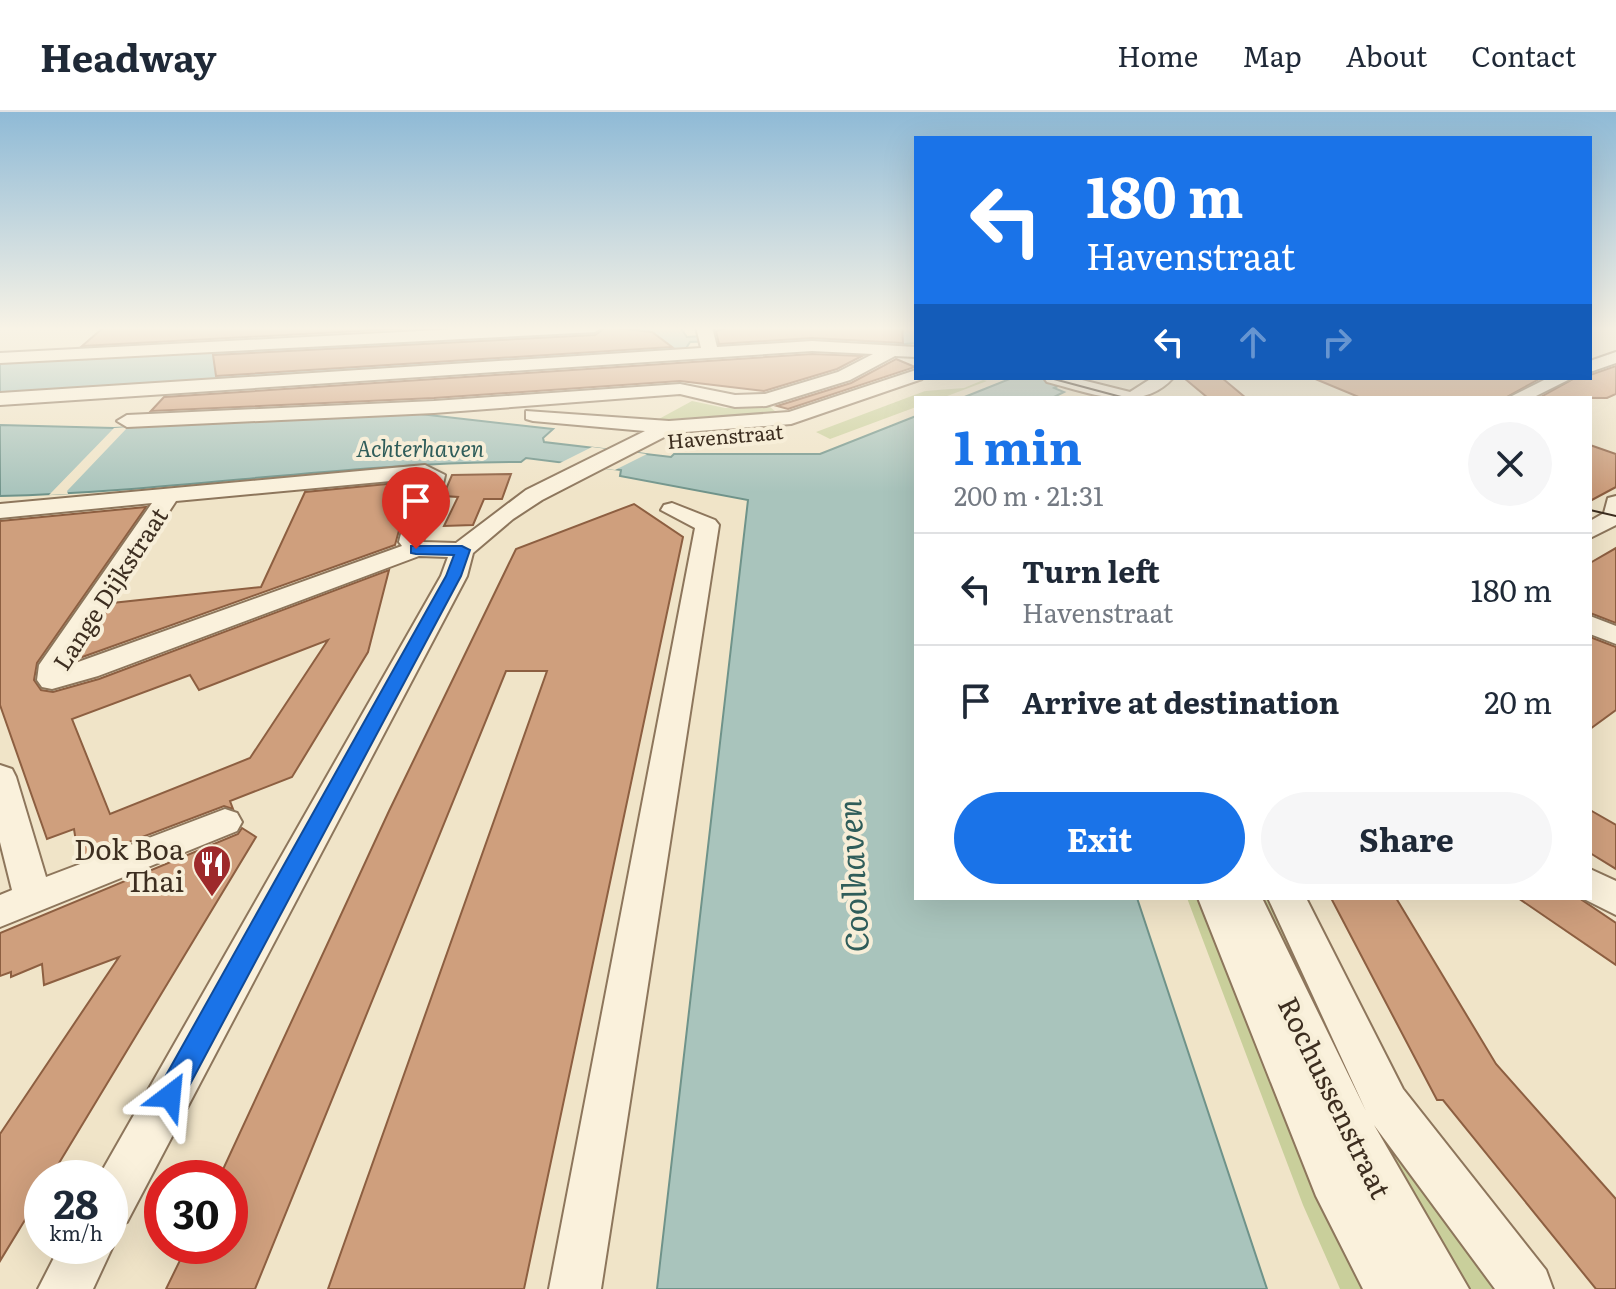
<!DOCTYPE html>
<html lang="en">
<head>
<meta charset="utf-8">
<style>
	:root { --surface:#fff; --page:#f6f6f7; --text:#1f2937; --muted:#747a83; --line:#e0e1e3; --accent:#1a73e8 }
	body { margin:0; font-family:Literata,serif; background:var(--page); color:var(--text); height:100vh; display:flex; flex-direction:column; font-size:30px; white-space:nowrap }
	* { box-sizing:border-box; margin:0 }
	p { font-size:26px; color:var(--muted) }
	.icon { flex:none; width:44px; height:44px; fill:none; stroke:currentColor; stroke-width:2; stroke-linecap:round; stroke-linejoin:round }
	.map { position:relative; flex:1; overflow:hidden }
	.sheet { position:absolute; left:914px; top:284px; width:678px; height:504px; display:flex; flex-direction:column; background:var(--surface); border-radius:0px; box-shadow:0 8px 32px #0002 }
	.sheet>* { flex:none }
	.hud { position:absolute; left:914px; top:24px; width:678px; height:244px; border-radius:0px; box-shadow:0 8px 32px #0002; background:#1a73e8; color:#fff; overflow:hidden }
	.speed { position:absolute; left:24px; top:1048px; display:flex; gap:16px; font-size:40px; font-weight:700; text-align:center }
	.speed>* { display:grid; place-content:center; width:104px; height:104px; border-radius:50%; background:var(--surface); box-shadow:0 8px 32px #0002; line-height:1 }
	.speed small { font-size:20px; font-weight:400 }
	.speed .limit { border:12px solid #d22; background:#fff; color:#111 }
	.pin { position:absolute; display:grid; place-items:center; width:68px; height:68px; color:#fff; margin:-82px -34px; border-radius:50% 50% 50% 0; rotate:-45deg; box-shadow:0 0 8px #0007 }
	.pin .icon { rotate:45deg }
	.me { position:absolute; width:88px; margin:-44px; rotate:29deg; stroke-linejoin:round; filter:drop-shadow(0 0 6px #0008) }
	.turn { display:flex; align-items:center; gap:28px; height:168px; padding:0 40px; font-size:36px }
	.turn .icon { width:104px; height:104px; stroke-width:2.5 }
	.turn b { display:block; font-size:56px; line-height:68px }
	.lanes { display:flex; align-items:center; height:76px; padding:0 40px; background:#0003; justify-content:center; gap:40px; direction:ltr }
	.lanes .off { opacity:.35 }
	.round { display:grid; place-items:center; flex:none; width:84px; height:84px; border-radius:42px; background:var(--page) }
	.headline { display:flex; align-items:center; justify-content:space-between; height:136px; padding:0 40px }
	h1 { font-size:48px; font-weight:700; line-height:60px; color:var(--accent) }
	.button { display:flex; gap:16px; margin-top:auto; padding:16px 40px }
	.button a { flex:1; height:92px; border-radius:48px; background:var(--accent); color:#fff; font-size:32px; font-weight:700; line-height:92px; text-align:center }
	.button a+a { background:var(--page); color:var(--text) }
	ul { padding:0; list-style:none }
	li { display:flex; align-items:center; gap:24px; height:112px; padding:0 40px; border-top:2px solid var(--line) }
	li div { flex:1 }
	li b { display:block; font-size:30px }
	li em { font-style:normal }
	header { display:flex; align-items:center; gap:48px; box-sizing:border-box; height:112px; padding:0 40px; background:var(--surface); border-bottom:2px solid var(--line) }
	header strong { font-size:38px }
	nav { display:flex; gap:44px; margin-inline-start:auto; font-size:28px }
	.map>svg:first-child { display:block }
	.green { fill:#c9cf9b }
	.water { fill:#a9c4bc; stroke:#6f938a; stroke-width:2 }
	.pier { fill:#f0e4c8 }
	.building { fill:#cf9f7d; stroke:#8d5f41; stroke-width:2; fill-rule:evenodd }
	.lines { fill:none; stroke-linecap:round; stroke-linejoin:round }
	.minor-casing { stroke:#8d765c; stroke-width:4 }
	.minor { fill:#faf1dc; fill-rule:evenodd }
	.tram { stroke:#3d2e20; stroke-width:2 }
	.route { fill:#1a73e8; stroke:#114b97; stroke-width:2 }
	.labels { text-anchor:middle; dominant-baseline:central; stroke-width:8; stroke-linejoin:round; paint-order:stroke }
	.far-street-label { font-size:20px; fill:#3d2e20; stroke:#f7eed8 }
	.far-water-label { font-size:22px; font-style:italic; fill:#2f5d5a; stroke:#f7eed8 }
	.street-label { font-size:24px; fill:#3d2e20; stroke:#f7eed8 }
	.near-poi-label { font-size:28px; fill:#3d2e20; stroke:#f7eed8; text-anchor:end }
	.near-street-label { font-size:28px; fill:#3d2e20; stroke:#f7eed8 }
	.near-water-label { font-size:32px; font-style:italic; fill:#2f5d5a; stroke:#f7eed8 }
</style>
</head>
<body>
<header>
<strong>Headway</strong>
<nav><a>Home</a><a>Map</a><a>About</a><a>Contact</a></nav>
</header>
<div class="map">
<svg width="1616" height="1177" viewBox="0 0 1616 1177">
	<rect width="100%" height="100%" fill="#f0e4c8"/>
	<g class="green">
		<path d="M983,268L987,269L942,286H916V295L830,327L816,320L925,279L964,276Z"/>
		<path d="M692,289L725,296L769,294L776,300L657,308Z"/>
		<path d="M1187,786H1205L1371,1177H1340L1337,1170L1303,1093Z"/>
		<path d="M1254,786H1266L1368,1004L1494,1177H1459L1399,1082L1345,987Z"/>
	</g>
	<g class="water">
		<path d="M662,215H680L687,225L714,223L715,215H916V231L893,233L854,228L723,239L716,229L690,230L682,243L0,282V250Z"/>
		<path d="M1012,266H1073L1054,276L1064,280L1052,286H962Z"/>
		<path d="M411,301L553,317L543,326L544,330L671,345L674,342H820L916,304V786H1137L1267,1177H657L748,388L620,364L621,358L526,346L521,350C347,350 174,380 0,384V313L114,316Z"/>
	</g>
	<g class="pier">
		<path d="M128,315L67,379L68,382L49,383L114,316Z"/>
		<path d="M592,335L647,342L615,358L558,352Z"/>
	</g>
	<g class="building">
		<path d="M104,215H431L82,234Z"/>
		<path d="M606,215L652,220L672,235L216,264L213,243L595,223Z"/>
		<path d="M730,215H902L903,231L812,226L719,232L716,219Z"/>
		<path d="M812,242L862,244L837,257L764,279L680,269L434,286L151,299L164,285Z"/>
		<path d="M896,247L915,255L788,297L777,294L851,271Z"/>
		<path d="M1616,254V282L1607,286H1539L1575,266H1590V263Z"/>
		<path d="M1184,266H1222L1246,286H1208Z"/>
		<path d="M1313,266H1541L1505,286H1361Z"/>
		<path d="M1590,333L1616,342V375L1590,389Z"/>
		<path d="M511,362L502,387H484L473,413L444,414L458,385L443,384L452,363Z"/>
		<path d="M408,370L405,382H409L395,433L74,548L112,491L261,475L305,380Z"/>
		<path d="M634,392L683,425L524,1177H328L547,559H506L255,1177H166L187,1134H230V1066H219L389,699L516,437Z"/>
		<path d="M146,395L37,551L34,568L41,578L53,580L99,567L389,458L368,540L292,665L230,689L233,697L224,694L79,749L74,717L47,727L0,593V409ZM328,528L250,646L110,702L72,607L190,563L199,578Z"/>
		<path d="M1616,436V511L1590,501V451Z"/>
		<path d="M1590,525L1616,535V598L1590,617Z"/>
		<path d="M1590,698L1616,713V757L1590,741Z"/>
		<path d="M242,716L256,725L50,1066H42V1080L0,1149V1022L119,845L44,873L42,852L11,865V860L0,864V821L238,722Z"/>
		<path d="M1331,786H1396L1496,952L1616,1087V1177H1596L1443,988H1437Z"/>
		<path d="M1518,786H1579L1616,811V853Z"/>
	</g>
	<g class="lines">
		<g class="minor-casing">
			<g id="minor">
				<path d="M496,215H603L595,220L0,251V241Z"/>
				<path d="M696,215H712L717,235L812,229L916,235V245L895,244L850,268L766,294L735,295L680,282L434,301L127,315L117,309L127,303L434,289L680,272L735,283L765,282L838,260L873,242L812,239L0,293V281L701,236Z"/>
				<path d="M1616,240V251L1590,260V249Z"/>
				<path d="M916,258V266L922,267L791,312L672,321L542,388L513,407L473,441L467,464L127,1110L110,1118V1066H98L441,464L448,445L419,444L98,564L52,577L42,575L37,568L39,553L152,391L0,406V392L425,353L445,363L437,399L426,412L423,430L456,431L526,378L645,319L533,309L526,307V299L669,309L789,300ZM423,366C416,391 404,406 399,430L402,434L67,554L176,389Z"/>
				<path d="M1044,266H1074L1130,280L1152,266H1173C1140,303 1087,280 1047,270Z"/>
				<path d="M1548,266H1572L1532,286H1508Z"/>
				<path d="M1616,384V413L1590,426V409L1604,401L1608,386Z"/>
				<path d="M672,391L715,408L719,413L601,1177H549L695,416L661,398L664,393Z"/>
				<path d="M1590,504L1616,514V532L1590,522Z"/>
				<path d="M0,653L12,657L16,665L46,765L225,697L237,701L242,710L237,719L0,815V783L12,778L0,730Z"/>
				<path d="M1590,757L1616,769V803L1582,786H1590Z"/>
				<path d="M1198,786H1262L1366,999L1268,786H1306L1403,977L1546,1158L1553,1177H1495L1374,1013L1469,1177H1363L1316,1084Z"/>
				<path d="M110,1126L113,1134L93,1177H38L60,1134H110Z"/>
			</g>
		</g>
		<use href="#minor" class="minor"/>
		<g class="tram">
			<path d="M1050,266L1125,286"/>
			<path d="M1590,398L1616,404"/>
		</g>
	</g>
	<linearGradient id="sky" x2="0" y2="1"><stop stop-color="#8fbad6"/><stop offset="0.57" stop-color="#f8f3e6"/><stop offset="1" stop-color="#f8f3e6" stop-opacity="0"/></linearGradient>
	<rect width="1616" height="380" fill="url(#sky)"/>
	<path class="route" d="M411,434H462L470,438L461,464L179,993L170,997L160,993L156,984L160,974L446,464L454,443L416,442L411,441Z"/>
	<defs>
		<g id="restaurant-pin" transform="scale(2)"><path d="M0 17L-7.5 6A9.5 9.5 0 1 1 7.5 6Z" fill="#9e2a2b" stroke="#f7eed8"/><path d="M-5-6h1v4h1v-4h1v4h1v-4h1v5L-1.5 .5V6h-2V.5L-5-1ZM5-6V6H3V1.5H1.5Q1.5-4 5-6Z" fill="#fff"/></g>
	</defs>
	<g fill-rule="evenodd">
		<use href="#restaurant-pin" x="212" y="752"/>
	</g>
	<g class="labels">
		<g class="far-street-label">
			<text transform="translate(725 323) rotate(-5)">Havenstraat</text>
		</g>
		<g class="far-water-label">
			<text x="420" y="335">Achterhaven</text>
		</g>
		<g class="street-label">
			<text transform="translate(109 476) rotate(-57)">Lange Dijkstraat</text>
		</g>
		<g class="near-poi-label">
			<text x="184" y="736">Dok Boa<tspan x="184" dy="32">Thai</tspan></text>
		</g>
		<g class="near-street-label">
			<text transform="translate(1336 985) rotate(64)">Rochussenstraat</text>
		</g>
		<g class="near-water-label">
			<text transform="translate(851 764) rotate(-93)">Coolhaven</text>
		</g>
	</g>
</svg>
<div class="speed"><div>28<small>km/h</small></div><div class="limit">30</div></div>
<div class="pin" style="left:416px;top:437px;background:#d93025"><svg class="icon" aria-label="arrive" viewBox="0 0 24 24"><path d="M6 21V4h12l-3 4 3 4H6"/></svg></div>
<svg class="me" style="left:170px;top:984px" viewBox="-20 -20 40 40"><path d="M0-17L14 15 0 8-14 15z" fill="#1a73e8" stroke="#fff" stroke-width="4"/></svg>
<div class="hud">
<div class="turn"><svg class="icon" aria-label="left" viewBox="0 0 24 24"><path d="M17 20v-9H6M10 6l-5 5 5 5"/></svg><div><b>180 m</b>Havenstraat</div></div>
<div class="lanes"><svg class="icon" aria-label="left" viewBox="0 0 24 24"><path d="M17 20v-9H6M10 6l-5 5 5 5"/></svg><svg class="icon off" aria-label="ahead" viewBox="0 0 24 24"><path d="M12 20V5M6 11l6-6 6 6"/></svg><svg class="icon off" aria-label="right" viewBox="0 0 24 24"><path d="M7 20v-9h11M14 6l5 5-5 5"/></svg></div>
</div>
<section class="sheet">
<div class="headline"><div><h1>1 min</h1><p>200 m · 21:31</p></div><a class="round"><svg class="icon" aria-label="close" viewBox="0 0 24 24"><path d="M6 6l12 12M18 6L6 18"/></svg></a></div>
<ul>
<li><svg class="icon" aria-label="left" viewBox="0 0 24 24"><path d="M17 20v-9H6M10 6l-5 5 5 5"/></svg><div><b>Turn left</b><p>Havenstraat</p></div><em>180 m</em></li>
<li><svg class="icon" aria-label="arrive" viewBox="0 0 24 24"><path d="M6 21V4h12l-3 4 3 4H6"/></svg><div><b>Arrive at destination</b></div><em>20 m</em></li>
</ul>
<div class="button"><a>Exit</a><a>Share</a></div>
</section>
</div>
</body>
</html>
